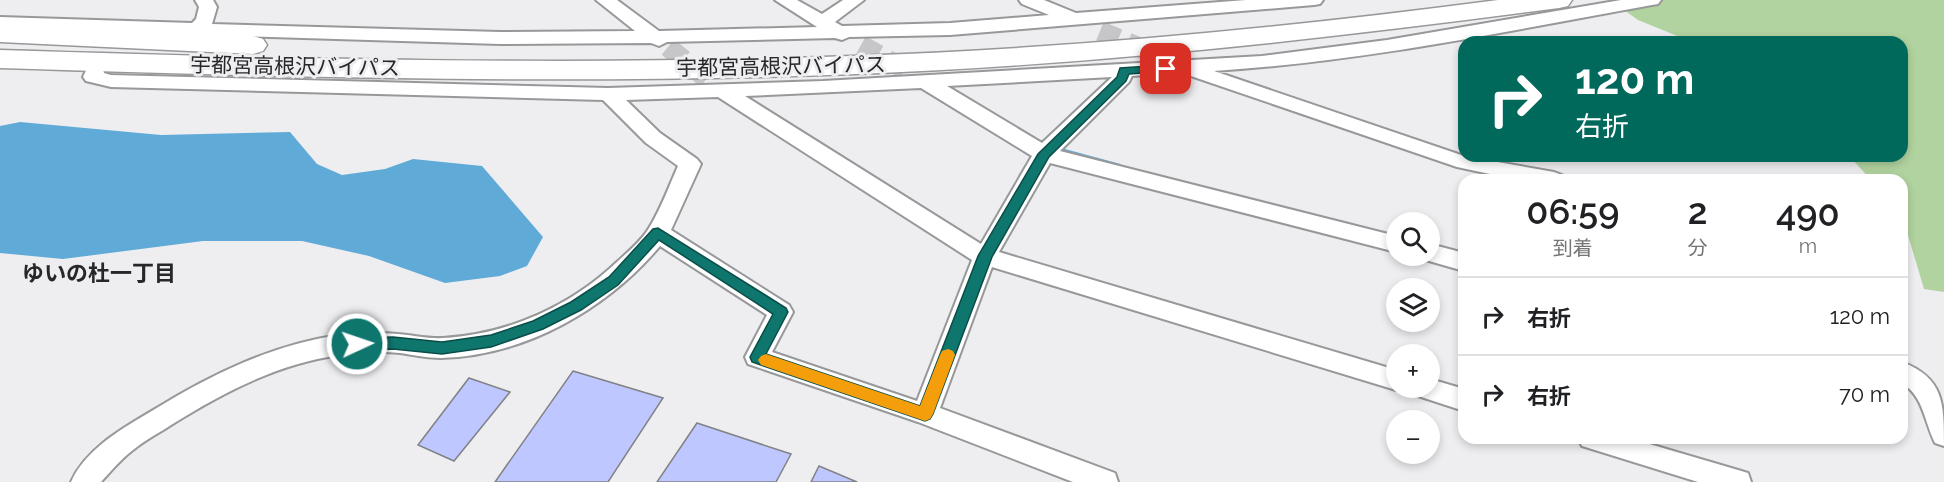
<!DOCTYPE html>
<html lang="ja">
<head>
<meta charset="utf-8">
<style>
	:root { --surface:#fff; --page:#f2f2f2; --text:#202124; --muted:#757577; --line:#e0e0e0 }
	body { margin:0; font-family:Raleway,"Noto Sans JP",sans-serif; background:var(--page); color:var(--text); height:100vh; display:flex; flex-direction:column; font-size:22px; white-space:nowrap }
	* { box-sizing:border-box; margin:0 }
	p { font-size:20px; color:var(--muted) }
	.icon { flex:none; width:33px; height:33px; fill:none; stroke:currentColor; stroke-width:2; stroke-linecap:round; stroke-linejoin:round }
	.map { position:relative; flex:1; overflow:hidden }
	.sheet { position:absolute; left:1458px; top:174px; width:450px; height:270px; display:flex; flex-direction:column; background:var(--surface); border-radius:18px; box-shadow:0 3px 9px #0003 }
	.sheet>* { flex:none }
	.top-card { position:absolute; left:1458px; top:36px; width:450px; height:126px; border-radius:18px; box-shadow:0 3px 9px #0003; background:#00695c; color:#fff; overflow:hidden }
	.buttons { position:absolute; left:1386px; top:212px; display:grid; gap:12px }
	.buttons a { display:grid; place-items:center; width:54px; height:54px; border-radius:50%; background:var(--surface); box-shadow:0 3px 9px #0003; font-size:30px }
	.pin { position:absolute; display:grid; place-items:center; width:51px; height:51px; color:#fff; margin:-26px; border-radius:12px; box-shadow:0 3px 9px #0006 }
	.me { position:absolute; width:66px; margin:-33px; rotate:87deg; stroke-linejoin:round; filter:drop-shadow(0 0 4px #0008) }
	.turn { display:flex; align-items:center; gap:21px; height:126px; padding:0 18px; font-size:27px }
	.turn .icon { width:78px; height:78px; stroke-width:2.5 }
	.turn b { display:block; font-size:42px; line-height:51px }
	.eta { display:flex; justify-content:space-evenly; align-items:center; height:102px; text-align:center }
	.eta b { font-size:36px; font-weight:600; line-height:42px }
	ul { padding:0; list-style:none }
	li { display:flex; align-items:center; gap:18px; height:78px; padding:0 18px; border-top:2px solid var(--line) }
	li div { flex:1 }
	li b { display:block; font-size:22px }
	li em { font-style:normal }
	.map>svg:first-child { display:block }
	.green { fill:#b1d39f }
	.water { fill:#60aad7 }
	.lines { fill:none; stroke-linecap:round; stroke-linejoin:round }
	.stream { stroke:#60aad7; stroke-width:4.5 }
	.building { fill:#bec7ff; stroke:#818285; stroke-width:1.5 }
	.minor-tunnel { stroke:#c6c6c9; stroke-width:20; stroke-dasharray:20 10; stroke-linecap:butt }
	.minor-casing { stroke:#97989a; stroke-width:4 }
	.highway-casing { stroke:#97989a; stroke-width:3 }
	.minor { fill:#fff; fill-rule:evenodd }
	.highway { fill:#fff; fill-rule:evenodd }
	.route { fill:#0f766e; stroke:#0a4d48; stroke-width:1.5 }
	.slow { fill:#f59e0b }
	.labels { text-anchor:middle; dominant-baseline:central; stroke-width:6; stroke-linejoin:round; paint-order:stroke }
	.street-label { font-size:21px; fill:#262728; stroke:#eeeef1 }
	.neighbourhood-label { font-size:22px; font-weight:bold; fill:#262728; stroke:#eeeef1 }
</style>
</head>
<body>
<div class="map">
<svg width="1944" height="482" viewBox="0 0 1944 482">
	<rect width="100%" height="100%" fill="#eeeef1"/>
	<path class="green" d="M1610,0H1944V292L1924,289L1902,215V180H1871L1852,159L1843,156H1902V42H1692L1638,20Z"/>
	<path class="water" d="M20,122L161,135L290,132L317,164L342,175L385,169L413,159L482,166L543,237L527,266L500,276L445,283L369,256L302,241H203L63,259L0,253V126Z"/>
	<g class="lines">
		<path class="stream" d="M1056,149L1119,166"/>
	</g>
	<g class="building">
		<path d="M573,371L663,398L608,482H495Z"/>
		<path d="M469,378L510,392L454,461L418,445Z"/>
		<path d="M697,423L791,454L776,482H657Z"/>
		<path d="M819,466L857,482H811Z"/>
	</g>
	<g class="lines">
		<g class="minor-tunnel">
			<path d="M1100,31L1158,55"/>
			<path d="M861,45L906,70"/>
			<path d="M668,47L707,79"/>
		</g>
		<g class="minor-casing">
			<g id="minor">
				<path d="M195,0H213L217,7L212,24L500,32L635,31L596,0H617L659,31L817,27L775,0H797L822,14L843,0H864L835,22L842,26L950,23L1049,15L1022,4L1019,0H1044L1076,13L1246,0H1323L1320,4L1314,5L950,35L849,37L842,40L835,38L667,42L659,46L651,43L500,44L0,29V17L192,23L196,19L199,7Z"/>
				<path d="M1621,0H1661L1658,4L1652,5C1507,31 1361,62 1214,71L1464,156L1554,172L1562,175L1565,180H1518L1457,167L1188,75L1186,72L1132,76L1129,82L1060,151L1396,236V252L1050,163L999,252L1396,370V387H1405L1396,390L992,267L940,408L1115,473L1118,482H1073L918,422L748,364L745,357L767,315L660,246C607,309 525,356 441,358C427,358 414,355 400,353C381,351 361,352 341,355C279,363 224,392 171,425C159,433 145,440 133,450C121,459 111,471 101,482H71C86,448 125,427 155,409C212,374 272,345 339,335C359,333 379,332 398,334C413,335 428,339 443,338C509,334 571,306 618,261C629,251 642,240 649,228C661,209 669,186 678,166L646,143L603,100L111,87L86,81L83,77L88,66L95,64L102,66L104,73L111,75L608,88L823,81L1262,56L1387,40ZM1112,77L1042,143L947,86ZM921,88L1032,156L981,244L745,96ZM718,97L972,260L917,401L772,352L793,312L789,305L671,230L701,164L697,159L660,133L626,100Z"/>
				<path d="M1430,244L1464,253V271L1422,259L1420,255H1430Z"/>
				<path d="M1902,362C1944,378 1944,403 1944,446L1935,443C1924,421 1924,397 1902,383Z"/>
				<path d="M1430,379L1464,389V411L1412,394L1408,387H1430Z"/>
				<path d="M1578,438H1629L1738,470L1748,473L1751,482H1698L1582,446Z"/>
			</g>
		</g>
		<g class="highway-casing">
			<g id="highway">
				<path d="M1498,0H1572L1568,6L1559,8C1325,39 1091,65 856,74C571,85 285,77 0,68V50C284,59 568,66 852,56C1068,49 1284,28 1498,0Z"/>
				<path d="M0,26L253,36L263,39L267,45L263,51L253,54L0,42Z"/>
			</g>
		</g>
		<use href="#minor" class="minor"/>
		<use href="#highway" class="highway"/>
	</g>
	<path class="route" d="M1166,65L1170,66V71L1129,74L1126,81L1049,157L992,257L933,414L930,419L925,421L752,362L750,357L773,314L659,240L618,285L581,310L543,329L491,347L442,354L393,349L357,350L352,349L350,344L352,340L357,338L393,337L442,342L491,335L533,321L571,302L609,277L653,229L658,228L786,308L788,312L766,354L920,406L978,256L1038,154L1117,77L1120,68Z"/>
	<path class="slow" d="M948,349L953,351L955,355L933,414L930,419L925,421L761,365L758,360L761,356L766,354L920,406L940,355L942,351Z"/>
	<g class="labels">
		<g class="street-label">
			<text transform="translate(295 66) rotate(1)">宇都宮高根沢バイパス</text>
			<text transform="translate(781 66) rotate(-1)">宇都宮高根沢バイパス</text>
		</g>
		<g class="neighbourhood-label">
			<text x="99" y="273">ゆいの杜一丁目</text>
		</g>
	</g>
</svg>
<div class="buttons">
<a><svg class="icon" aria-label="search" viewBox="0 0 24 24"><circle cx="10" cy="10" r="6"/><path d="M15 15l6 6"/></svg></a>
<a><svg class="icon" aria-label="layers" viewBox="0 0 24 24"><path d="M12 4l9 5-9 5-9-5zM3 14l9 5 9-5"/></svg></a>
<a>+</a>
<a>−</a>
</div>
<div class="pin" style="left:1166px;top:69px;background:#d93025"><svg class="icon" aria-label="arrive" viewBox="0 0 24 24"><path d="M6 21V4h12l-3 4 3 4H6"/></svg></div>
<svg class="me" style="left:357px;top:344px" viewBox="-20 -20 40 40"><circle r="17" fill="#0f766e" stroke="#fff" stroke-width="3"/><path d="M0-11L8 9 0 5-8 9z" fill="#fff"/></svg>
<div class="top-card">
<div class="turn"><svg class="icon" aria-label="right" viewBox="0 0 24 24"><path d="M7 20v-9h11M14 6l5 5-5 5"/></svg><div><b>120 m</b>右折</div></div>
</div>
<section class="sheet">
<div class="eta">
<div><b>06:59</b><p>到着</p></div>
<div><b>2</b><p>分</p></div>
<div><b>490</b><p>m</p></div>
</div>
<ul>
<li><svg class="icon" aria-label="right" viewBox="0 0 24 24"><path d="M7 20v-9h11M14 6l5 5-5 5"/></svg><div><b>右折</b></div><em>120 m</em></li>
<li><svg class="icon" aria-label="right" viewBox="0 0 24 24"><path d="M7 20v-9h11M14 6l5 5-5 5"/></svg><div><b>右折</b></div><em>70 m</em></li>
</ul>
</section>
</div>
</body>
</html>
